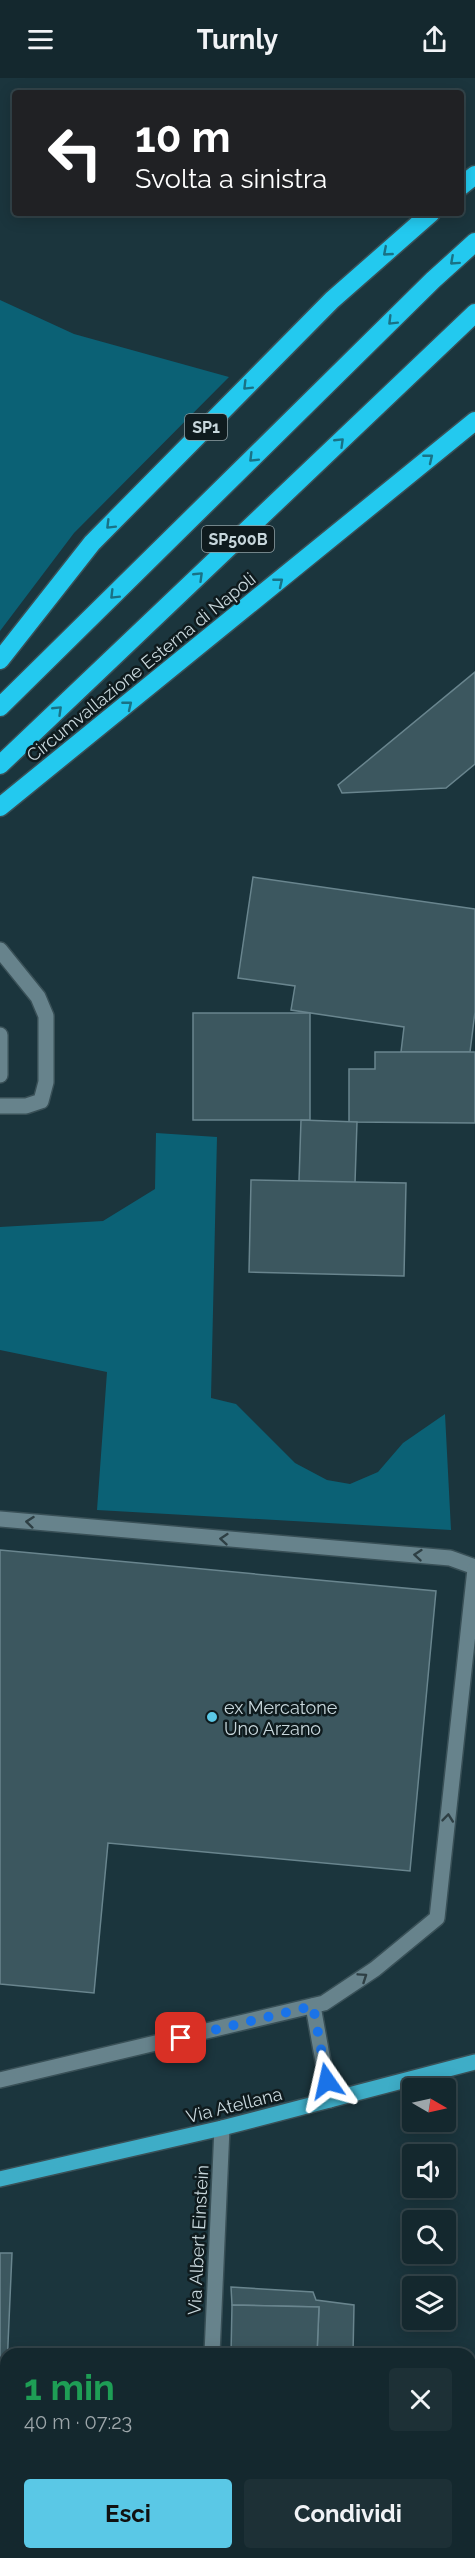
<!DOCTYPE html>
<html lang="it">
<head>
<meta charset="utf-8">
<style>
	:root { --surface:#14282e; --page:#1d3036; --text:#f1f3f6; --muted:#9da6aa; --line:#33444a; --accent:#5ac8e6 }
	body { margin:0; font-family:Raleway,sans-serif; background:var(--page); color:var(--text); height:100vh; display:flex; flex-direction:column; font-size:22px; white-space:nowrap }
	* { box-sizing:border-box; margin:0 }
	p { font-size:20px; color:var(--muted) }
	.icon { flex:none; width:33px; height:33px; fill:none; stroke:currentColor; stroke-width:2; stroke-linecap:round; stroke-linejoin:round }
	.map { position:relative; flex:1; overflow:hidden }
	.panel { position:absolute; left:0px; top:2270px; width:476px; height:212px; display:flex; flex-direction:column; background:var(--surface); border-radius:18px 18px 0 0; box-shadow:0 3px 15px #0003,0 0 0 2px var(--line) }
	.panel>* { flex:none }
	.hud { position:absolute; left:12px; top:12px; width:452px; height:126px; border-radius:6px; box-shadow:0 3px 15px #0003,0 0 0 2px var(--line); background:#202124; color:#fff; overflow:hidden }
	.needle { width:39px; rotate:99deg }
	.fabs { position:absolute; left:402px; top:2000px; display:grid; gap:12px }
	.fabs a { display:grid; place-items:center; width:54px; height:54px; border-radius:6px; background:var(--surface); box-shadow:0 3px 15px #0003,0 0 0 2px var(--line); font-size:30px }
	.pin { position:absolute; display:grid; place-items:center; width:51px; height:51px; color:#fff; margin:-26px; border-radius:12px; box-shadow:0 3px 9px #0006 }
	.me { position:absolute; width:66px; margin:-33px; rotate:349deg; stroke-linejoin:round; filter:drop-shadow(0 0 4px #0008) }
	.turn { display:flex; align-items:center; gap:21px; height:126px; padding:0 24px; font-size:27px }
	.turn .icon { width:78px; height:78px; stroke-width:2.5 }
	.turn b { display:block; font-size:42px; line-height:51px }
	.round { display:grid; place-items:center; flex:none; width:63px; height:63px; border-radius:6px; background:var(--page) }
	.headline { display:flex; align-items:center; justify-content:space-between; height:102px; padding:0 24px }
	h1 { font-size:36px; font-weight:700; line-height:45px; color:#1e9e55 }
	.cta { display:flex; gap:12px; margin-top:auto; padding:12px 24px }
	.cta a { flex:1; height:69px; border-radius:6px; background:var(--accent); color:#111; font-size:24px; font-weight:700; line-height:69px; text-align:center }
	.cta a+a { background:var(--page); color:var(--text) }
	header { display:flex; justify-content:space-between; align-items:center; height:78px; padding:0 24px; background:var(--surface); font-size:27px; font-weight:700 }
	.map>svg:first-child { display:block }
	.green { fill:#0b6175 }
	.building { fill:#3c575f; stroke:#69858e; stroke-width:1.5 }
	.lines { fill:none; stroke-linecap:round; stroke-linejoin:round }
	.minor-casing { stroke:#395057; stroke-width:18 }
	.major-casing { stroke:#395057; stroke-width:18 }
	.highway-casing { stroke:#395057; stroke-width:21 }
	.minor { stroke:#67838c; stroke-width:15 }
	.major { stroke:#3eadc7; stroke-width:15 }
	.highway { stroke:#23c9ef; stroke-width:18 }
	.oneway { stroke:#197286 }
	.oneway2 { stroke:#2e3f44 }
	.route { stroke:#1a73e8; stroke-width:10; stroke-dasharray:0 18 }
	.poi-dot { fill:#5ac8e6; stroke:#0f1b1e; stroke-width:2 }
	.labels { text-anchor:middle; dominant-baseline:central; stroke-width:5; stroke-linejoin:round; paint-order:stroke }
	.shield { fill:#0f1b1e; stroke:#909fa3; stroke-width:1.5 }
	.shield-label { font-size:16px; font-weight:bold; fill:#c8d7dc }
	.street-label { font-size:18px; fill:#c8d7dc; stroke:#0f1b1e }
	.poi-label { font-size:18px; fill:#c8d7dc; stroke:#0f1b1e; text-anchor:start }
</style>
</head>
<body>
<header><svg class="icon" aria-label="menu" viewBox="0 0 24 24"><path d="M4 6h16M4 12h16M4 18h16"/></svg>Turnly<svg class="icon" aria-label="share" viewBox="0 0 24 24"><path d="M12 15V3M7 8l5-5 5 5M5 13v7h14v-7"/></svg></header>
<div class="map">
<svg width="475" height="2480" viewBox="0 0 475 2480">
	<rect width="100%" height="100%" fill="#1b353d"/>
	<g class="green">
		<path d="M0,222L74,256L229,299L74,455L0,553Z"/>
		<path d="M156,1055L217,1059L211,1320L236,1326L295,1385L327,1402L350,1406L378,1394L403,1365L445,1336L451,1452L97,1432L107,1294L0,1272V1149L103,1143L155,1111Z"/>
	</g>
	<g class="building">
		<path d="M475,594V686L446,710L342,715L338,707Z"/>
		<path d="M253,799L475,831V934L470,974H401L404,949L291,932L295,908L238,900Z"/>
		<rect x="193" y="935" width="117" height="107"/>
		<path d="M375,974H475V1045L349,1044V991H375Z"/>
		<path d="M301,1042L357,1044L355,1105L299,1103Z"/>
		<path d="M251,1102L406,1105L404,1198L249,1194Z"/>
		<path d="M0,1472L436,1513L410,1793L108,1765L94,1915L0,1906Z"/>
		<path d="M0,2175H12L6,2311H0Z"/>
		<path d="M231,2209L313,2214L316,2222L354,2227L353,2276H317L319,2229L232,2227Z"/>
		<path d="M232,2227L319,2229L317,2276H231Z"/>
		<path d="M0,2367H5L2,2480H0Z"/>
		<path d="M224,2475H375L374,2480H224Z"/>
	</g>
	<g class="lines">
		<g class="minor-casing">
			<g id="minor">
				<path d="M0,872L38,919L46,938V1004L41,1023L26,1028H0"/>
				<path d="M0,957V997"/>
				<path d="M0,1441L450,1480L475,1489"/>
				<path d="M313,1928L330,2022"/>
				<path d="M0,2002L324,1925L375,1891L437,1840L475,1491"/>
				<path d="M212,2276L222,2050"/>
				<path d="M203,2480V2475"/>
			</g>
		</g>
		<g class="major-casing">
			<path id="major" d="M0,2101L222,2050L475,1984"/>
		</g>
		<g class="highway-casing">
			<g id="highway">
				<path d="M460,109L475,97"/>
				<path d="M0,582L92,465L332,222L431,135"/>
				<path d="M0,629L433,202L475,164"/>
				<path d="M0,687L475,235"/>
				<path d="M0,729L475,343"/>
			</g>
		</g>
		<use href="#minor" class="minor"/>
		<use href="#major" class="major"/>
		<use href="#highway" class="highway"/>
	</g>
	<defs><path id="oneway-chevron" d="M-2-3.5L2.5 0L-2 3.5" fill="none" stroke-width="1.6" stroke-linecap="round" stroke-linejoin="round" transform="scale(1.5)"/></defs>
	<g class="oneway">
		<use href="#oneway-chevron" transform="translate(387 174) rotate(139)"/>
		<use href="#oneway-chevron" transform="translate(454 183) rotate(138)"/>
		<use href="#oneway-chevron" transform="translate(392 243) rotate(135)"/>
		<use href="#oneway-chevron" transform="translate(247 308) rotate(135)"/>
		<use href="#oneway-chevron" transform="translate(340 364) rotate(-44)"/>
		<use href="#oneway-chevron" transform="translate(253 380) rotate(135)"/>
		<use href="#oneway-chevron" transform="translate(429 380) rotate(-39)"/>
		<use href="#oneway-chevron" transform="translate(110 447) rotate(135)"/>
		<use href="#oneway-chevron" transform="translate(199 498) rotate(-44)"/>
		<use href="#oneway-chevron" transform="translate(279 504) rotate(-39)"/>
		<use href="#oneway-chevron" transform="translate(114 517) rotate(135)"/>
		<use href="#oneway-chevron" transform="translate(128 627) rotate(-39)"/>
		<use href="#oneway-chevron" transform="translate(58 632) rotate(-44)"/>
	</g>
	<g class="oneway2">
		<use href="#oneway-chevron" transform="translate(30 1444) rotate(-174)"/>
		<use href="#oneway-chevron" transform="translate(224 1461) rotate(-175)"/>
		<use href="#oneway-chevron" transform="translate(418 1477) rotate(-175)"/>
		<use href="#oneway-chevron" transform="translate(448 1740) rotate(-84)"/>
		<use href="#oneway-chevron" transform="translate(363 1899) rotate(-34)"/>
	</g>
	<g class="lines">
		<path class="route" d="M181,1960L313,1928L327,2003"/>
	</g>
	<circle class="poi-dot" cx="212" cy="1639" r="6"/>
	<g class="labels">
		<g class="shield">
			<rect x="185" y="336" width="42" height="26" rx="4.5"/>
			<rect x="202" y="448" width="72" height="26" rx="4.5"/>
		</g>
		<g class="shield-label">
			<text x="206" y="349">SP1</text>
			<text x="238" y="461">SP500B</text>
		</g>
		<g class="street-label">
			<text transform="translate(141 589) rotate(-39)">Circumvallazione Esterna di Napoli</text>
			<text transform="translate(234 2027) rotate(-14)">Via Atellana</text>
			<text transform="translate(198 2162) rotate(-87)">Via Albert Einstein</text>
		</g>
		<g class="poi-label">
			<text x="224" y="1629">ex Mercatone<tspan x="224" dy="21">Uno Arzano</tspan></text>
		</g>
	</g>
</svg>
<div class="fabs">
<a><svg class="needle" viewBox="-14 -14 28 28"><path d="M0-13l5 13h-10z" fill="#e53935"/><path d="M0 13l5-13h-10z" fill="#9da6aa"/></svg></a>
<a><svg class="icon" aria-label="sound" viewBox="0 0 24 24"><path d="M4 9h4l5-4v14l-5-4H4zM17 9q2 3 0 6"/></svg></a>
<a><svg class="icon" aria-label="search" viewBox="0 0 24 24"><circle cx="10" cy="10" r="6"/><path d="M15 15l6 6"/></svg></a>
<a><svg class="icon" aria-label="layers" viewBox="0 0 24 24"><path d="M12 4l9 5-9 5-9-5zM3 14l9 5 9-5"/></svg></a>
</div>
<div class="pin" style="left:181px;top:1960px;background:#d93025"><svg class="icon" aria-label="arrive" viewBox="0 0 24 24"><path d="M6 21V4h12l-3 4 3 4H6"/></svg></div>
<svg class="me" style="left:327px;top:2003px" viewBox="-20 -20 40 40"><path d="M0-17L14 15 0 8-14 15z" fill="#1a73e8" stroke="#fff" stroke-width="4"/></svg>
<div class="hud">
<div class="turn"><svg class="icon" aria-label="left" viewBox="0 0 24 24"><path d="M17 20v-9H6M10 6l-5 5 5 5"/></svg><div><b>10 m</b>Svolta a sinistra</div></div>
</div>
<section class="panel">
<div class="headline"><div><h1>1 min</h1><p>40 m · 07:23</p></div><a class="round"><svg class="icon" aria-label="close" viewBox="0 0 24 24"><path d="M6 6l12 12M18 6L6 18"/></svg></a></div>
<div class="cta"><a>Esci</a><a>Condividi</a></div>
</section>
</div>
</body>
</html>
